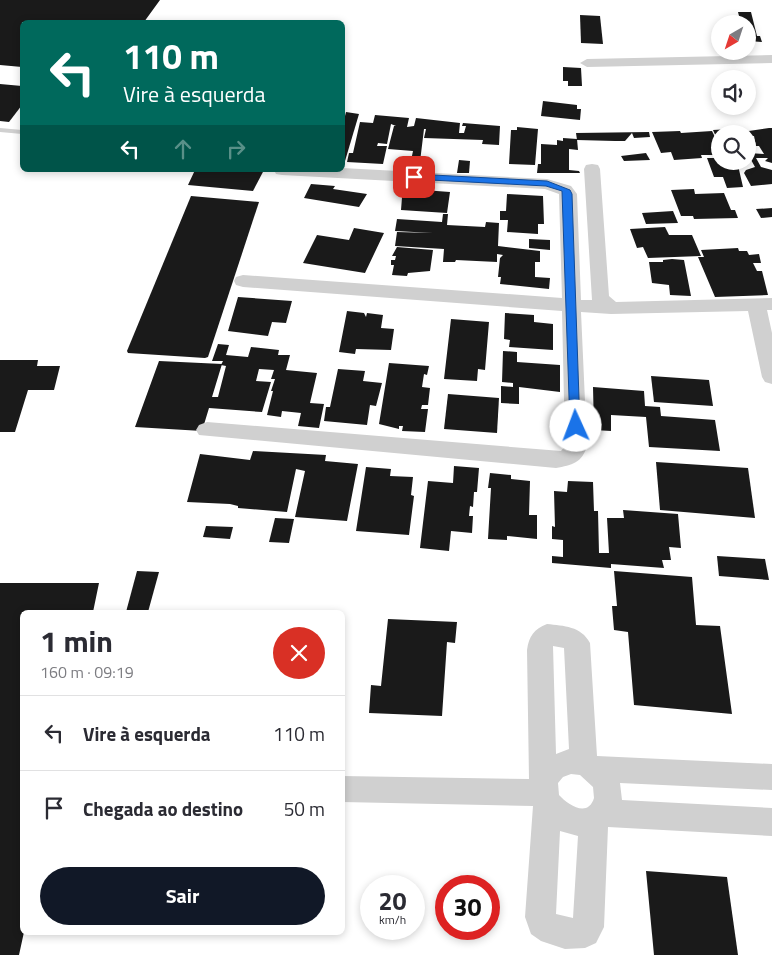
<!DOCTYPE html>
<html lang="pt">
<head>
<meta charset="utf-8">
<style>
	:root { --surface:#fff; --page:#f2f2f3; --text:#2b2b33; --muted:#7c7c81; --line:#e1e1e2; --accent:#111827 }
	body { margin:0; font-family:"Titillium Web",sans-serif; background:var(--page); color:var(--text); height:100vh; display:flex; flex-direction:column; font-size:19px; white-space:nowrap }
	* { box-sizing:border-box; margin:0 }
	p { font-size:16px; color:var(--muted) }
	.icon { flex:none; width:28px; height:28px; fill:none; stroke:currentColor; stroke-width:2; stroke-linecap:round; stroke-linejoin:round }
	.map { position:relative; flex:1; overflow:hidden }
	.sheet { position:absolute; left:20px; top:610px; width:325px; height:325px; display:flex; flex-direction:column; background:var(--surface); border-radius:8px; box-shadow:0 2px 8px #0003 }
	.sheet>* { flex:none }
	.guide { position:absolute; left:20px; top:20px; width:325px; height:152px; border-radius:8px; box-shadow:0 2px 8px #0003; background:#00695c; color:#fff; overflow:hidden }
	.needle { width:32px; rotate:219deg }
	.buttons { position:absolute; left:711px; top:15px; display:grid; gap:10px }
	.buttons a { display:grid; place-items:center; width:45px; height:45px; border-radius:50%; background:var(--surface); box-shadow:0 2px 8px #0003; font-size:25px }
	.speed { position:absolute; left:360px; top:875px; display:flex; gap:10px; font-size:25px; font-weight:700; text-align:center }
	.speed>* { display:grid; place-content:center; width:65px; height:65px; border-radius:50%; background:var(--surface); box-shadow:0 2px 8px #0003; line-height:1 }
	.speed small { font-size:12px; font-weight:400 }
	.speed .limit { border:8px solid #d22; background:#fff; color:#111 }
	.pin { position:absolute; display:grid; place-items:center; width:42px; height:42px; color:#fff; margin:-21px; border-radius:10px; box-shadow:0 2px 8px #0006 }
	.me { position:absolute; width:55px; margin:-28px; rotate:358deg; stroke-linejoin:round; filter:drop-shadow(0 0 4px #0008) }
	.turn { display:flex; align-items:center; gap:18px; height:105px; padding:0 20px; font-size:22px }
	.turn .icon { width:65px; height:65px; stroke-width:2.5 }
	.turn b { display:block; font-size:35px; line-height:42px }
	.lanes { display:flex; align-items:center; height:48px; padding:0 20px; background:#0003; justify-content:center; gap:25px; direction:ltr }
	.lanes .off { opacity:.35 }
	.round { display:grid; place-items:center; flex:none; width:52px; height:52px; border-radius:26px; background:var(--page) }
	.summary { display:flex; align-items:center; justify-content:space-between; height:85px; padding:0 20px }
	h1 { font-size:30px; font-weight:700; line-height:38px }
	.cta { display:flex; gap:10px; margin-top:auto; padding:10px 20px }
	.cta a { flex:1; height:58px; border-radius:30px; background:var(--accent); color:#fff; font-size:20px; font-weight:700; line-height:58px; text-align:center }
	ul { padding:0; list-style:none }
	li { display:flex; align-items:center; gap:15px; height:75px; padding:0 20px; border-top:1px solid var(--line) }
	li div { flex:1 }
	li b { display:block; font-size:19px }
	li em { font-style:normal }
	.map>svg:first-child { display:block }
	.building { fill:#1a1a1a }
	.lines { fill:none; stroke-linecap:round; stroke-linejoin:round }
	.service { fill:#d0d0d0; fill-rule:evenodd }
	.minor { fill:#d0d0d0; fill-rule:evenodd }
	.route { fill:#1a73e8; stroke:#114b97 }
</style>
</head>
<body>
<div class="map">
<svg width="772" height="955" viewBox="0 0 772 955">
	<rect width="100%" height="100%" fill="#fff"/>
	<g class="building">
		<path d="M0,0H160L144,22H22V67L0,65Z"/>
		<path d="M738,12H751L757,36H760L762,42L748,41V24H731L729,16H739Z"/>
		<path d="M580,15L600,16L603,44L581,43Z"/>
		<path d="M563,67L581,68L582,86H568V81H563Z"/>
		<path d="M0,84L22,86V105L9,122L0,121Z"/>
		<path d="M543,101L577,105V109H581L580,120L541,116Z"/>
		<path d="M346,112L359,114L345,161H342V128Z"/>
		<path d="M375,115L409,118L407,127L414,126L416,118L460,123L459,133H464L466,126H462L463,123L500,126L499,145L482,144L483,140L424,138L426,129H424L419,170H409L413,151L388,149L394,126H396L391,124L387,144L378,143L377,146H387L383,164L347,162L349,153H353L360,122L373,123Z"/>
		<path d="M517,127L538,129L535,165L509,164L511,130H517Z"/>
		<path d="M769,128H772V163L765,161L768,158H756L761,167L772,170V184L751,186L744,173L746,170L755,167L750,158H748V153L764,154L759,146H756L754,136H748V134L742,132Z"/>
		<path d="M730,129L731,134H720V139H717L713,130Z"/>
		<path d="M680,131L681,133L712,131L720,147L715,148L718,155H701L702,158L674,160L671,152L661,153L652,132Z"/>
		<path d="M649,132L650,137L634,138L632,133L625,141H615L577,140L576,133Z"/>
		<path d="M563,138L577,139L578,150L569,149V170L579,171L580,173H537L538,164H541V144L557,145V140L563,141Z"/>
		<path d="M646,153L650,160L624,161L621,156Z"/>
		<path d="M707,158H720V161H737L743,187L727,188L723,177H714Z"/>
		<path d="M459,160L470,161L469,173H457Z"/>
		<path d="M195,170H264L253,191L188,185Z"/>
		<path d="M311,184L335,186L333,189L367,194L359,207L304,198Z"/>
		<path d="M403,185L424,186L423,190L450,192L447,213L401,210Z"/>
		<path d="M694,189L695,194L724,193L731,210H735L738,218L694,219L693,216H681L671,190Z"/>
		<path d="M507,194L543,196L544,224H538V234L507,232L508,220H500V211H506Z"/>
		<path d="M191,196L259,202L208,357L205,358L128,353L127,351Z"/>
		<path d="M772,208V217L761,218L756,209Z"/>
		<path d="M673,211L678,223L646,224L642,213Z"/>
		<path d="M443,214H448L447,225L485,227L486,222L499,223L498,246L540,251V262H535V277L550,278L549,289L500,284L501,277H498L500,258L503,255L497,254V262L456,260L455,262H443L444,249L395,246L397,232L433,233L395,231L397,219L442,222Z"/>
		<path d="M665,227L669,235H692L701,256L648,258L643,247L637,248L630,229Z"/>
		<path d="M354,228L384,233L365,273L303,263L317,235L349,240Z"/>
		<path d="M529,239L550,240V250L529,248Z"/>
		<path d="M397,247L433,250L430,271L408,273L407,276L392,275L394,265H391V260H395L396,256H392Z"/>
		<path d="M738,248L739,251H747L749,255L759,254L761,263H753L757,271H762L768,295L715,297L698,257H704L701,250Z"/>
		<path d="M672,259L684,260L691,296L670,295L669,285L652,283L649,262H663V260Z"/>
		<path d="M238,297L292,301L286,323L272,322L268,336L228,331Z"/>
		<path d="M347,311L364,313L366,317L367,313L383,315L381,328L394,329L391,350L356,349L355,354L339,352Z"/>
		<path d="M505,313L534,315V322L553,324V350L509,347L510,340L504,339Z"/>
		<path d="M451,319L489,322L485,370L478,369L477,381L444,379Z"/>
		<path d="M218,344L229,345L226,355L248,357L251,347L279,350L278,355H290L286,370L317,373L310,403L324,404L319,428L298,426L301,413L282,411L281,417L267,415L273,391H271L275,379H271L274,370L259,369L256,381L271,382L262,412L209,408L202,431L135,427L159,361L222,364L212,397H218L226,366L221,365L223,361H212Z"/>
		<path d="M503,351L517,352V362L560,365V392L519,387V404L501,403V386L513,387V383L502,382Z"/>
		<path d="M0,360H38L37,366H60L54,390H28L15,432H0Z"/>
		<path d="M389,363L429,366L427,375L424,374L422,387L430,388L428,405H422L421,409H428L425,432L402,431L403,426H399V429L379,424Z"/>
		<path d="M338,369L365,371L363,381L382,383L376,406L370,405L367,425L324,421L326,407H330Z"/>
		<path d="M651,376L709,380L713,406L654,402Z"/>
		<path d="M593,387L644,391L645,406L660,407L661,416L715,420L720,451L649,447L646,417L611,415V431L594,430Z"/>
		<path d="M448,394L499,398L497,433L444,429Z"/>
		<path d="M253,451L326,455L325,461L358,464L347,521L295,517L305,471L296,469L287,512L238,508V506L230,504L187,502L200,454L250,460Z"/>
		<path d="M656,462L748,468L755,518L660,510Z"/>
		<path d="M454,466L479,468L477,492H474L473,507L470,506L469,516H473L472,533L451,531L449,551L420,548L428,481L453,483Z"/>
		<path d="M366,467L391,469L390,476L413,477L411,495L414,496L409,535L356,531Z"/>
		<path d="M490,473L511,475V479L530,481L529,515H537V539L507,536V540L488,539L491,488H488Z"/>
		<path d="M568,481L593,482L594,511H598L599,553H609L607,518H624L623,510L678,514L681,548L669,547L671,560H662L664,568L611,564V568L552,563V556L563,557V540L552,539V526L555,527L554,491L567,492Z"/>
		<path d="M275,518L294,519L289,543L269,542Z"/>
		<path d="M206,526L233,527L230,539L203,537Z"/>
		<path d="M717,556L765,559L769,580L719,576Z"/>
		<path d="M137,571L159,572L148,612H126Z"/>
		<path d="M614,571L692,577L696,625L720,626L732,714L634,705L628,632L614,630L612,606H617Z"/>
		<path d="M0,583H99L93,612H22V932H24L19,955H0Z"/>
		<path d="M388,619L457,622L455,643L447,642L442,716L369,713L371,685L381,686Z"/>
		<path d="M646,871L727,877L738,955H654Z"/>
	</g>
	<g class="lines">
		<path class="service" d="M0,128L22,130V134L0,132Z"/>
		<g class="minor">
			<path d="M772,55V63L587,67L580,63L587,59Z"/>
			<path d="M592,164L598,165L600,169L609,296L616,302L772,298V310H767L772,333V384L765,382L762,377L748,311L611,314L581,312L587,446C582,463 572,465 556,468L199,435L196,430L199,425L207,422L561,451L565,446L562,311L243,287L236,285L234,281L236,277L243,275L562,298L559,194L545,189L282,175L276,174L274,170H342V168L547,179L571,186L577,194L581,300H592L584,169L586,165Z"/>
			<path d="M547,624C564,626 581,626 590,643L597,756L772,764V790L620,783L622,800L772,808V836L608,827L604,927L596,943L585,948L565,949L541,941L531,934L525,917L533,806L342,802V776L529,779L527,650C529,636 534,629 547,624ZM553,646L564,648L569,749L556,754ZM571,774L580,775L593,787L594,798C588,818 568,805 559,795L558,783L563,777ZM560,831L578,836L573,918L556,914Z"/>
		</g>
	</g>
	<path class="route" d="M414,174L547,181L570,190L572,194L580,428H572L570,426L562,191L546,186L411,179L410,177Z"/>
</svg>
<div class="buttons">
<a><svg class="needle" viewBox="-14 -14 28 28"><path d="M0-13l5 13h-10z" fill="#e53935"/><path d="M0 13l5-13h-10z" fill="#7c7c81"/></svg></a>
<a><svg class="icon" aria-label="sound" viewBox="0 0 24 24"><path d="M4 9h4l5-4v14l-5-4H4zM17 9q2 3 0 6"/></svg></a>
<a><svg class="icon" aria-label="search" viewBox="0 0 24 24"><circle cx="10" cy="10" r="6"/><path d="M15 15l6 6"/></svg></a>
</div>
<div class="speed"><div>20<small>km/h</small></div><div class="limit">30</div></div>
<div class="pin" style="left:414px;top:177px;background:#d93025"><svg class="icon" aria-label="arrive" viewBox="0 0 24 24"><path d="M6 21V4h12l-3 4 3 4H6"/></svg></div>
<svg class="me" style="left:576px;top:426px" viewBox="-20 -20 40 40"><circle r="19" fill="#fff"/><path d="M0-13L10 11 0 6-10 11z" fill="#1a73e8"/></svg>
<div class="guide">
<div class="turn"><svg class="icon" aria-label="left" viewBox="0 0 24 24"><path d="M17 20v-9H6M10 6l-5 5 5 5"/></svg><div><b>110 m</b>Vire à esquerda</div></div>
<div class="lanes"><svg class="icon" aria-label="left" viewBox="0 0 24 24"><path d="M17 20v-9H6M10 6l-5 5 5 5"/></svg><svg class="icon off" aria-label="ahead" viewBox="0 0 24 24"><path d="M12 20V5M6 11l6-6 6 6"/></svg><svg class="icon off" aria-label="right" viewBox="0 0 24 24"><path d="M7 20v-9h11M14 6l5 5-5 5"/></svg></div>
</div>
<section class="sheet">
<div class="summary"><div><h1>1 min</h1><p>160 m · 09:19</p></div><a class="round" style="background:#d93025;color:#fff"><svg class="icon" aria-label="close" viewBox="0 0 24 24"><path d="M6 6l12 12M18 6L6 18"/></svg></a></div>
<ul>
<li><svg class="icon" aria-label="left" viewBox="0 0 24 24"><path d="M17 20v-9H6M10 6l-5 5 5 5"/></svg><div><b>Vire à esquerda</b></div><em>110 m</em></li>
<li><svg class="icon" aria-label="arrive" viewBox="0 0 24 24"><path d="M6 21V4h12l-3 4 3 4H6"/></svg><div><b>Chegada ao destino</b></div><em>50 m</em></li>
</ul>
<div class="cta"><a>Sair</a></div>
</section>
</div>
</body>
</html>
